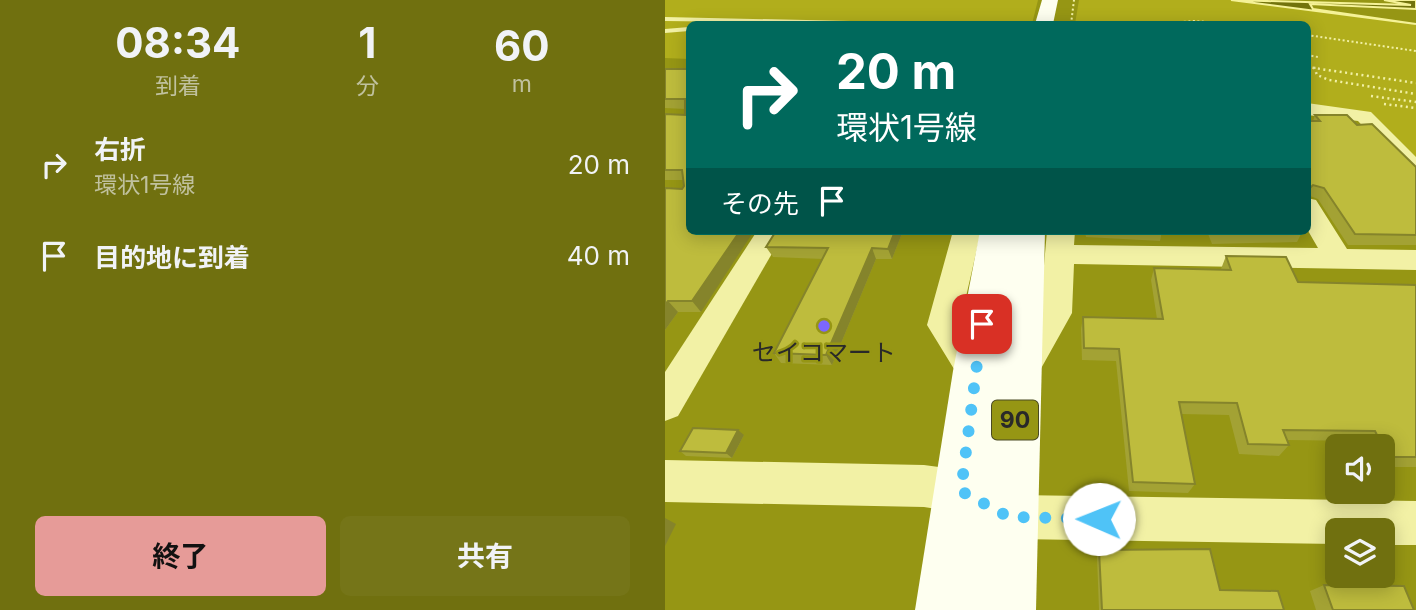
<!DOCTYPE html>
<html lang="ja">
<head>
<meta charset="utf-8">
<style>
	:root { --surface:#70700f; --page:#757518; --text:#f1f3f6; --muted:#c0c19e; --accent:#e69b98 }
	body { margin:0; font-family:Inter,"Noto Sans JP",sans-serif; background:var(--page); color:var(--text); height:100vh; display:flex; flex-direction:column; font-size:26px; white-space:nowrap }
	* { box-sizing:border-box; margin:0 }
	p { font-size:23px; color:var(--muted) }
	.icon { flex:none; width:38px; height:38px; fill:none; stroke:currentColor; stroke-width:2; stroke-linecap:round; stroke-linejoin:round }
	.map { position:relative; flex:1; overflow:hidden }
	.side { display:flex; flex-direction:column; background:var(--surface); width:665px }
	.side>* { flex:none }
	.top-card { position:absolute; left:21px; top:21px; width:625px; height:214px; border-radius:10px; box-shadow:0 4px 18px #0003; background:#00695c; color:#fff; overflow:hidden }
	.buttons { position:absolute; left:660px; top:434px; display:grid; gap:14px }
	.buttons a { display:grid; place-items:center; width:70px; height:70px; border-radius:10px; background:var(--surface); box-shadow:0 4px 18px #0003; font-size:35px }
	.pin { position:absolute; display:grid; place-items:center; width:60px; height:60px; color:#fff; margin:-30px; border-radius:14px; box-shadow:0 4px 10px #0006 }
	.me { position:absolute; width:77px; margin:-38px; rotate:271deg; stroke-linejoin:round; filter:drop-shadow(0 0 5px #0008) }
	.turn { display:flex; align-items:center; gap:24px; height:147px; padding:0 35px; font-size:32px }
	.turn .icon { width:91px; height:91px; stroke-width:2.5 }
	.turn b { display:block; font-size:49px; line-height:60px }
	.then { display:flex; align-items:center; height:66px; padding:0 35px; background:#0003; gap:14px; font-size:26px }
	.eta { display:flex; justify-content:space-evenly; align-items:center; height:119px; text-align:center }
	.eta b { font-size:42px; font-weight:700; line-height:49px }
	.primary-button { display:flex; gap:14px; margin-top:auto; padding:14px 35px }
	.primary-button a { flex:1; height:80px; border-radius:10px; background:var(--accent); color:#111; font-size:28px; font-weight:700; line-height:80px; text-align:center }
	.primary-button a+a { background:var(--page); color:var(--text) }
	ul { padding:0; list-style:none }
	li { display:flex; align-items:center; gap:21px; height:91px; padding:0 35px }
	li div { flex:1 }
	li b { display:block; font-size:26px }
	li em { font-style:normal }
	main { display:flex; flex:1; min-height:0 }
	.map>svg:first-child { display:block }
	.green { fill:#b1ae1c }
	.water { fill:#72730c; stroke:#f5f297; stroke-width:2 }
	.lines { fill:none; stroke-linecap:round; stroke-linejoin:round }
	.path-far1 { stroke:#f2f1a5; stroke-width:2; stroke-dasharray:2 2.5; stroke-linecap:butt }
	.path { stroke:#f2f1a5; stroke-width:2.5; stroke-dasharray:2 3.5; stroke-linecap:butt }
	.service { fill:#f2f1a5; fill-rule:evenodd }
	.minor { fill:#f2f1a5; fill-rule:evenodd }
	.primary { fill:#fefff0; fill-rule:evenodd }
	.wall { fill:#a3a234 }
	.shaded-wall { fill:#85842b }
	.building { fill:#bebc3d; stroke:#85842b; stroke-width:2 }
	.route { stroke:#4fc3f7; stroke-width:12; stroke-dasharray:0 21.6 }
	.poi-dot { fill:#7c66ff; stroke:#969614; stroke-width:2.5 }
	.labels { text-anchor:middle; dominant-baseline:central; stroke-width:5; stroke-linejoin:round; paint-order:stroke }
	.shield { fill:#969614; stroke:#4a4a23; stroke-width:2 }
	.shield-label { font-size:23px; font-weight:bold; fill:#292929 }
	.poi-label { font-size:24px; fill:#292929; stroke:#969614 }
</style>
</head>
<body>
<main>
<section class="side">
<div class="eta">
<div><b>08:34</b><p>到着</p></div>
<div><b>1</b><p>分</p></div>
<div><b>60</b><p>m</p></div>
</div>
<ul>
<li><svg class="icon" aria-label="right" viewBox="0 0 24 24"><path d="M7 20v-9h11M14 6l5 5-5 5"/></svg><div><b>右折</b><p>環状1号線</p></div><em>20 m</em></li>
<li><svg class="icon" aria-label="arrive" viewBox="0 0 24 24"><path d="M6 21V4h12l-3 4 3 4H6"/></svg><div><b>目的地に到着</b></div><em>40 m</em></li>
</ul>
<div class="primary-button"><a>終了</a><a>共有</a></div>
</section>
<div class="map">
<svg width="751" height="610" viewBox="0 0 751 610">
	<rect width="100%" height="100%" fill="#969614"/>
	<g class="green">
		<path d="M0,0H373L367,24H24V59L0,58Z"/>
		<path d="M414,0H566L751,24V157L700,114L642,107V24H410Z"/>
	</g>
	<path class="water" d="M566,0L746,5L719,0H751V9L645,4L648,9L751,24Z"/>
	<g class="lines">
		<g class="path-far1">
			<path d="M406,24L409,0"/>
			<path d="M492,24L529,21L568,24"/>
			<path d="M642,35L751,51"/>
			<path d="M642,55L653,57"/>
			<path d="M642,67H645"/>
		</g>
		<g class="path">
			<path d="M642,67L751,83"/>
			<path d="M649,67L652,75L664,80L751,94"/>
			<path d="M706,96L751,102"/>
			<path d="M719,104L751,108"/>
		</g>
		<g class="service">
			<path d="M0,17L230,22L234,24L0,21Z"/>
			<path d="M24,27V31L0,33V29Z"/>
		</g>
		<g class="minor">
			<path d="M642,103L706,112L751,157V177L743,175L693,121L642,115Z"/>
			<path d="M642,198L651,200L682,249L751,250V270L409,264L407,313L402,322L369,381L356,385L343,381L338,370L375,311L382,231H410L409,245L653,248L642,229Z"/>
			<path d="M92,231H120L13,416L0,421V372Z"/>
			<path d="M288,231H316L295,323L328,371L323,382L310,386L297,382L262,325Z"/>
			<path d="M0,460L259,465L296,470L347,495L751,501V545H718V530H672V544L344,539L291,512L259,507L0,502Z"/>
		</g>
		<g class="primary">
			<path d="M377,0H393L388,24H370Z"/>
			<path d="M315,231H380L371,610H250L288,371Z"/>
		</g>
	</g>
	<g class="wall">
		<path d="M0,69H24L36,312H13L0,330V188L17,189L19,186L18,180H0V114L20,115V109L0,108Z"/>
		<path d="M650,115L692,125L751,167V245H683L653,199L645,196V208L642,213V121H648Z"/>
		<path d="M111,231H238L227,259H211L167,365L116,363L109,353L158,259L108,257L101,247Z"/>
		<path d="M420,231H497L495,241L421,237Z"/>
		<path d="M542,231H637V232L632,242L547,244Z"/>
		<path d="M561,256L633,282L751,285V467H718V446H699L696,441L622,440L624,445L614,456L574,454L564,415L516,414L530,484L523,493L464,491L451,361L417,360L416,329L418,317L492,319L486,280L489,268L556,269Z"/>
		<path d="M79,435L67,458L21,456L15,451Z"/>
		<path d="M434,550L555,590L619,610H434L432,557Z"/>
		<path d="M659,585L749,610H651L645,591Z"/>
	</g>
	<g class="shaded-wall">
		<path d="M75,231H89L36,312L27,301Z"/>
		<path d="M230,231H238L227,259L223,249Z"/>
		<path d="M207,248L211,259L167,365L161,355Z"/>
		<path d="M3,301L13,312L0,330V305Z"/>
		<path d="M73,430L79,435L67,458L61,453Z"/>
		<path d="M0,518L11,524L0,546Z"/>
	</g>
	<g class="building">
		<path d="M0,69H24V231H75L27,301H3L0,305V188L17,189L19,186L17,170H0V114L20,115V99H0Z"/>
		<path d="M650,115H682L692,125L707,124L751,167V235L690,234L659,188L648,185L645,188V208H642V121H655Z"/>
		<path d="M111,231H230L223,249L207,248L161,355L109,353L163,248L101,247Z"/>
		<path d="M550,231H637V232L551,234Z"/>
		<path d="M561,256L621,257L633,282L751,285V457H723L710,431L618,430L624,445L583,444L572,403L514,402L530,484L468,482L454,349L419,348L418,317L498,319L489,268L566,270Z"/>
		<path d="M28,428L73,430L61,453L15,451Z"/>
		<path d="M545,549L555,590L613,591L619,610H437L434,550Z"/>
		<path d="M659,585L739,586L749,610H668Z"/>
	</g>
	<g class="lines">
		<path class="route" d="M317,324L296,491L344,517L434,519"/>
	</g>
	<circle class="poi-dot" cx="159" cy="326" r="7"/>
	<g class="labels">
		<rect class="shield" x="327" y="400.5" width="46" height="39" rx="5"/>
		<g class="shield-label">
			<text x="350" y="420">90</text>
		</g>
		<g class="poi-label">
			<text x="159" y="352">セイコマート</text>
		</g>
	</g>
</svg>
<div class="buttons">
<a><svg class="icon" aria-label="sound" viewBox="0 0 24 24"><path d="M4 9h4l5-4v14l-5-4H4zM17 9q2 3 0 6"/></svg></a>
<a><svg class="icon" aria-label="layers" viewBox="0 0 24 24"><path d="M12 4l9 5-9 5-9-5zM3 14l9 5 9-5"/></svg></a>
</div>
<div class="pin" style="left:317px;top:324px;background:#d93025"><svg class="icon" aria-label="arrive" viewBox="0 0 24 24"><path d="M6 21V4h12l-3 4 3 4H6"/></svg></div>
<svg class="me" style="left:434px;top:519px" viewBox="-20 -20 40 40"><circle r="19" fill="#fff"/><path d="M0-13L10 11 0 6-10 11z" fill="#4fc3f7"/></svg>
<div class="top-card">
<div class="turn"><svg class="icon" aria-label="right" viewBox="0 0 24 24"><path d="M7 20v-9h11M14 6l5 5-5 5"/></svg><div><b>20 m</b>環状1号線</div></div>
<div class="then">その先<svg class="icon" aria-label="arrive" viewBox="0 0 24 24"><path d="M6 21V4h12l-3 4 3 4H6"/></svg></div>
</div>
</div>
</main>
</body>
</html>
